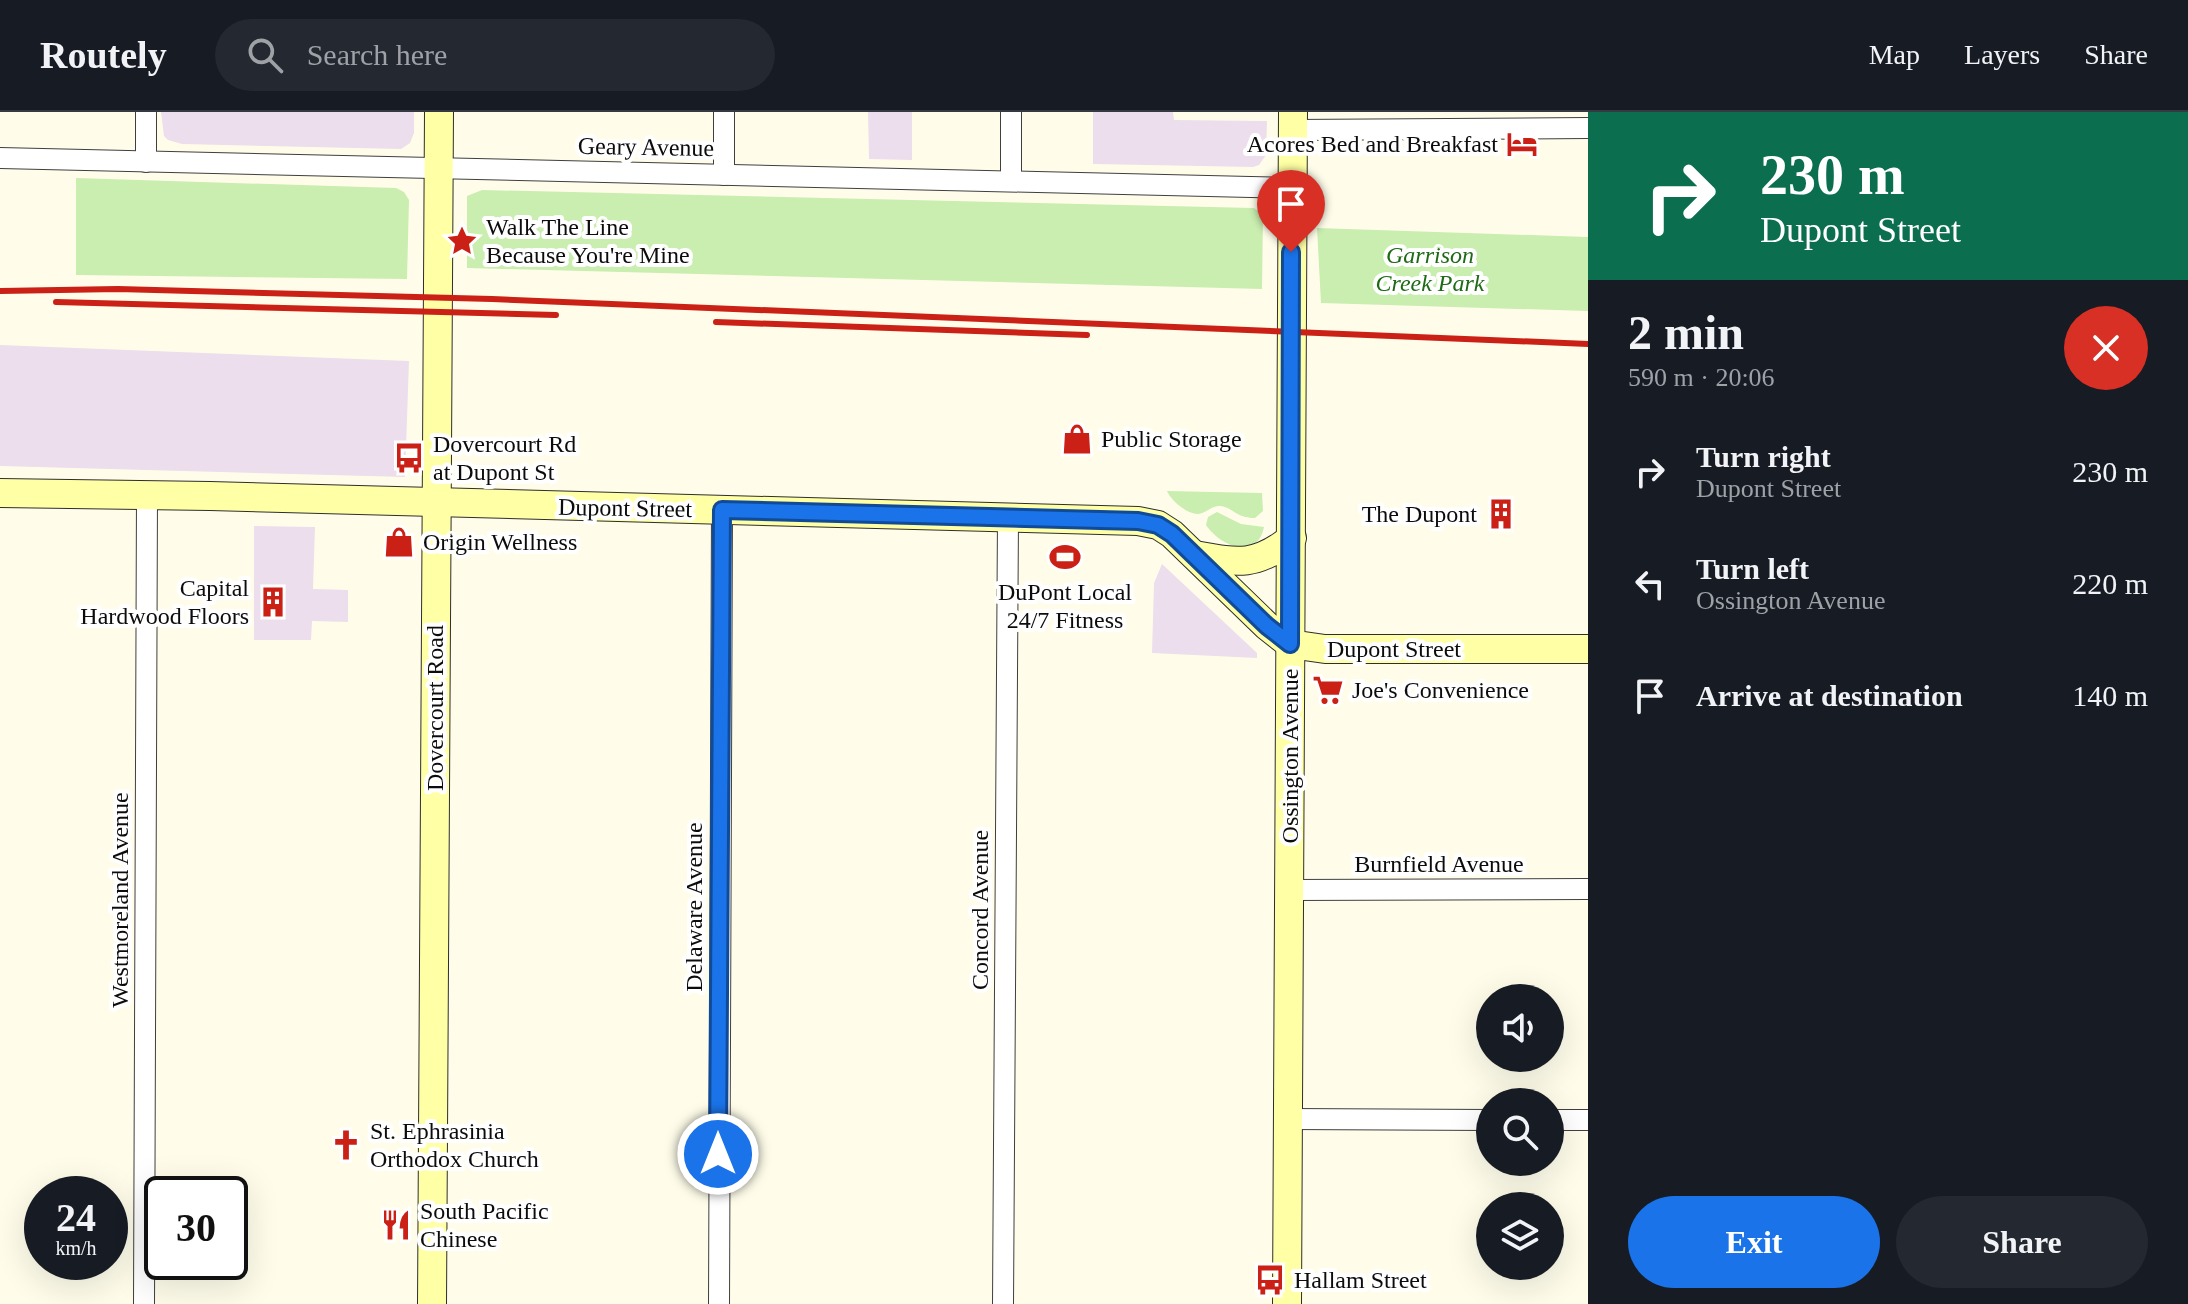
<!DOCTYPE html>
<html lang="en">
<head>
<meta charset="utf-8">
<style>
	:root { --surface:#171b24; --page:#242831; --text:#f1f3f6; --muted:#9ea1a6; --line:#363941; --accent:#1a73e8 }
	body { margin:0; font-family:"Times New Roman",serif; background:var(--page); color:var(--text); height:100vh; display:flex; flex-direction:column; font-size:30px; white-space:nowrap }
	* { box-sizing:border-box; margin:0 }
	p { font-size:26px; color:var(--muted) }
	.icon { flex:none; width:44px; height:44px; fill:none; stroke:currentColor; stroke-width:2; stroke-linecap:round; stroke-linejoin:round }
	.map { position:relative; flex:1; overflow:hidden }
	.sheet { display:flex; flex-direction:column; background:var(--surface); width:600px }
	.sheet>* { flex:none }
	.banner { background:#0b6e4f; color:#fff; overflow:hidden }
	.fabs { position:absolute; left:1476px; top:872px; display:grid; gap:16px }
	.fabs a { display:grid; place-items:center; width:88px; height:88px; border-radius:50%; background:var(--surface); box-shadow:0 8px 32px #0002; font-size:40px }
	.speed { position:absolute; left:24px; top:1064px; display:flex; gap:16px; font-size:40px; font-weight:700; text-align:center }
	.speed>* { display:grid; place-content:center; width:104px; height:104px; border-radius:50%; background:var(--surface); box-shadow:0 8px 32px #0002; line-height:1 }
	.speed small { font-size:20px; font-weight:400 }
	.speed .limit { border:4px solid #111; border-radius:12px; background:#fff; color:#111 }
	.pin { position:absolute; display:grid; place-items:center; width:68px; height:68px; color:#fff; margin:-82px -34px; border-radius:50% 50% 50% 0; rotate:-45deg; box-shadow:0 0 8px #0007 }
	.pin .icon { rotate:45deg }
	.me { position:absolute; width:88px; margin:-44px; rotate:0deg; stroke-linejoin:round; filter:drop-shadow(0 0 6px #0008) }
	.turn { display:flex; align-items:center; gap:28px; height:168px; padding:0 40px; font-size:36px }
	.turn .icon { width:104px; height:104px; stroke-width:2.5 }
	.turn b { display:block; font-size:56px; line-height:68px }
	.round { display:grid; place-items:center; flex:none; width:84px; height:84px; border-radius:42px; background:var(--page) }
	.overview { display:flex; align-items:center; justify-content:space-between; height:136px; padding:0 40px }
	h1 { font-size:48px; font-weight:600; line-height:60px }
	.button { display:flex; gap:16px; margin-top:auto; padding:16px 40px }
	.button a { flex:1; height:92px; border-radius:48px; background:var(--accent); color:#fff; font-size:32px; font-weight:600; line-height:92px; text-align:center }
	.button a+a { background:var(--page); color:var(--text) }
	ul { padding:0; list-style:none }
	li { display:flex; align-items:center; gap:24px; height:112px; padding:0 40px }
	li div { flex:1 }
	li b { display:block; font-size:30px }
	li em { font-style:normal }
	header { display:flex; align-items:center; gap:48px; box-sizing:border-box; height:112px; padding:0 40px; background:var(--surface); border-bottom:2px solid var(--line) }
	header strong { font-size:38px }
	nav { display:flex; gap:44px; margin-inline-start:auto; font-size:28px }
	.search { width:560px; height:72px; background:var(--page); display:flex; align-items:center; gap:20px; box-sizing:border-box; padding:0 28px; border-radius:44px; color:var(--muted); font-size:30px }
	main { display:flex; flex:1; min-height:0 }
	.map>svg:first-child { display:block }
	.industrial { fill:#ecdeec }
	.green { fill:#c9eeb0 }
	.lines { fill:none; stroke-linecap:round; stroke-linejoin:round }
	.street-casing { stroke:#3f3f3f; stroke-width:22 }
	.secondary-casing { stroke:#2e2e2e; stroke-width:30 }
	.street { stroke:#fff; stroke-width:20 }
	.secondary { stroke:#ffffa5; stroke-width:28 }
	.rail { stroke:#ca2015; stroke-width:6 }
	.route-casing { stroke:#114b97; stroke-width:20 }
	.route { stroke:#1a73e8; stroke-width:14 }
	.labels { text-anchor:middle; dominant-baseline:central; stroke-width:8; stroke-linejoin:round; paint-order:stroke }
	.poi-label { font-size:24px; fill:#0c0c0c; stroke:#fff; text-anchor:start }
	.street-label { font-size:24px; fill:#0c0c0c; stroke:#fff }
	.park-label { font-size:24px; font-style:italic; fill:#1e6a16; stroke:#fff }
</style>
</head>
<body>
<header>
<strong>Routely</strong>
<div class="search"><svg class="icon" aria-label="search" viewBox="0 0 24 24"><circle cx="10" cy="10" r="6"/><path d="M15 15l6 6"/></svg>Search here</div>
<nav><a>Map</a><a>Layers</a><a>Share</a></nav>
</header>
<main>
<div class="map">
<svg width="1588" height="1192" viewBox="0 0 1588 1192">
	<rect width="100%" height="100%" fill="#fffdea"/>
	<g class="industrial">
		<path d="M161,0H414V21L410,31L401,37L182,32L168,28L164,24Z"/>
		<path d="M868,0H912V48L869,47Z"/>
		<path d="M1093,0H1173L1174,8L1267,9L1266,43L1259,53L1253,55L1093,52Z"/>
		<path d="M0,233L409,249L405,365L0,354Z"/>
		<path d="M254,414L315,415L313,477L348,478V510L312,509L311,528H254Z"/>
		<path d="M1162,452L1257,541V546L1152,541L1154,471Z"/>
	</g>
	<g class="green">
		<path d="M76,66L396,76L404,80L409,88L407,167L76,163Z"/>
		<path d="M482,78L1254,96L1263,103L1262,177L467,156V84Z"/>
		<path d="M1317,116L1588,125V199L1321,191Z"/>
		<path d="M1167,379L1262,381L1263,399L1255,406C1235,406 1233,395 1220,394C1212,394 1208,399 1202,401C1191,406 1171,389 1167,379Z"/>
		<path d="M1217,400L1241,412L1264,415C1257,450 1220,434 1206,413L1208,405Z"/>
	</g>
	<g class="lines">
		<g class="street-casing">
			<g id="street">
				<path d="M146,0V50"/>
				<path d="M724,0V63"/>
				<path d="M1293,18L1588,16"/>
				<path d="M0,46L1291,76"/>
				<path d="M1011,69V0"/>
				<path d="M1290,778L1588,777"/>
				<path d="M1289,1007L1490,1008"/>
				<path d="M1550,1008H1588"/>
				<path d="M144,1192L147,383"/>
				<path d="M719,1192L722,398"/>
				<path d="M1003,1192L1008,405"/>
			</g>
		</g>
		<g class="secondary-casing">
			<g id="secondary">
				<path d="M0,381L210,384L1138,409L1158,413L1172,422L1267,514L1290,532L1325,537H1588"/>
				<path d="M1195,443C1238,451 1256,455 1292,426"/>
				<path d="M432,1192L439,0"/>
				<path d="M1287,1192L1293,0"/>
			</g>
		</g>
		<use href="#street" class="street"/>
		<use href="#secondary" class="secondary"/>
		<g class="rail">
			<path d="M0,179L118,177L492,187L1588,232"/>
			<path d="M56,190L556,203"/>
			<path d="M716,210L1087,223"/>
		</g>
	</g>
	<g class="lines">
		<g class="route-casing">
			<path id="route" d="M718,1042L722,398L1138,409L1158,413L1172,422L1267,514L1290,532L1291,140"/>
		</g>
		<use href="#route" class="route"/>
	</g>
	<defs>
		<g id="hotel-bare" transform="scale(2.4)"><path d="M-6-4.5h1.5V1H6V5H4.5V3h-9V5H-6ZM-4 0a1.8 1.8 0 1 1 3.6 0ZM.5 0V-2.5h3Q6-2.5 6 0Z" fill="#ca2015" stroke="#fff" stroke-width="2.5" paint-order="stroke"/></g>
		<g id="sight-bare" transform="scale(2.4)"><path d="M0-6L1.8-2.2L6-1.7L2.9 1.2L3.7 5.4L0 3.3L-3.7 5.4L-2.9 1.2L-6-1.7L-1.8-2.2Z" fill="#ca2015" stroke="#fff" stroke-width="2.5" paint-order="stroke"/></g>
		<g id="shop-bare" transform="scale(2.4)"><path d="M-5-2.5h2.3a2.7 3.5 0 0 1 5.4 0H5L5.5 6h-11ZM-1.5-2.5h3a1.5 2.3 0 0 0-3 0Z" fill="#ca2015" stroke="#fff" stroke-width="2.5" paint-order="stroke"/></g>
		<g id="bus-bare" transform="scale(2.4)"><path d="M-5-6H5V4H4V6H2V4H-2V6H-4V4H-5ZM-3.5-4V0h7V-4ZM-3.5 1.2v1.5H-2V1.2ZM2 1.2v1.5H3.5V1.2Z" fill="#ca2015" stroke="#fff" stroke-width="2.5" paint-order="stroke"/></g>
		<g id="building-bare" transform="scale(2.4)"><path d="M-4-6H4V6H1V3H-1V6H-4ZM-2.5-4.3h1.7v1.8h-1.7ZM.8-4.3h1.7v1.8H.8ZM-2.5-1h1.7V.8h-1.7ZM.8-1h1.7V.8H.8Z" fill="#ca2015" stroke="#fff" stroke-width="2.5" paint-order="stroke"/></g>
		<g id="stadium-bare" transform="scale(2.4)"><path d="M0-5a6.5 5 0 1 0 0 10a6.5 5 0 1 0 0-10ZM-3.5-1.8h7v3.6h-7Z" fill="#ca2015" stroke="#fff" stroke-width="2.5" paint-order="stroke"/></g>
		<g id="supermarket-bare" transform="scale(2.4)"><path d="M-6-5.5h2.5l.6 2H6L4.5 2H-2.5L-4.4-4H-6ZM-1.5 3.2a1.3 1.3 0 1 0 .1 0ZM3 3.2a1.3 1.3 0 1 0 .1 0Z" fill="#ca2015" stroke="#fff" stroke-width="2.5" paint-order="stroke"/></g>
		<g id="church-bare" transform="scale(2.4)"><path d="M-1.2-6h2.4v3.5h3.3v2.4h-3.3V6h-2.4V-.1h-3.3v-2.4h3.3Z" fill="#ca2015" stroke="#fff" stroke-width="2.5" paint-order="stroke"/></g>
		<g id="restaurant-bare" transform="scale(2.4)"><path d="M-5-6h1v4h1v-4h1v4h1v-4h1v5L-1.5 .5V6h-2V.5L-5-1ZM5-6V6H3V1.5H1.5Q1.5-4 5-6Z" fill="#ca2015" stroke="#fff" stroke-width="2.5" paint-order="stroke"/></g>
	</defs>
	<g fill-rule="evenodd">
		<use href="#hotel-bare" x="1522" y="32"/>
		<use href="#sight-bare" x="462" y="129"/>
		<use href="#shop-bare" x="1077" y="327"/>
		<use href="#bus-bare" x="409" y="346"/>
		<use href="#building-bare" x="1501" y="402"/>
		<use href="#shop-bare" x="399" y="430"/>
		<use href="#stadium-bare" x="1065" y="445"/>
		<use href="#building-bare" x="273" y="490"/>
		<use href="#supermarket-bare" x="1328" y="578"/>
		<use href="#church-bare" x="346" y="1033"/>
		<use href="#restaurant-bare" x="396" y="1113"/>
		<use href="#bus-bare" x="1270" y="1168"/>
	</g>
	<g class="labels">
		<g class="poi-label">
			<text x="1498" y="32" text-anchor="end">Acores Bed and Breakfast</text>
			<text x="486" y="115">Walk The Line<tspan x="486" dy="28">Because You're Mine</tspan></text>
			<text x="1101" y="327">Public Storage</text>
			<text x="433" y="332">Dovercourt Rd<tspan x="433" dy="28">at Dupont St</tspan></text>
			<text x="1477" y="402" text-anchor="end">The Dupont</text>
			<text x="423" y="430">Origin Wellness</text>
			<text x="249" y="476" text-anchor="end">Capital<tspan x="249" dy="28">Hardwood Floors</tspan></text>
			<text x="1065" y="480" text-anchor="middle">DuPont Local<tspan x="1065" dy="28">24/7 Fitness</tspan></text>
			<text x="1352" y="578">Joe's Convenience</text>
			<text x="370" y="1019">St. Ephrasinia<tspan x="370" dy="28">Orthodox Church</tspan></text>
			<text x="420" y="1099">South Pacific<tspan x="420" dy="28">Chinese</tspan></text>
			<text x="1294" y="1168">Hallam Street</text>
		</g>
		<g class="street-label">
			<text transform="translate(646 35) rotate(1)">Geary Avenue</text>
			<text transform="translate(625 396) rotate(1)">Dupont Street</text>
			<text x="1394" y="537">Dupont Street</text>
			<text transform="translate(435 596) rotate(-90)">Dovercourt Road</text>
			<text transform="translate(1290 644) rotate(-90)">Ossington Avenue</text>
			<text x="1439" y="752">Burnfield Avenue</text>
			<text transform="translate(120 788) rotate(-90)">Westmoreland Avenue</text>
			<text transform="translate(694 795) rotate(-90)">Delaware Avenue</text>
			<text transform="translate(980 798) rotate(-90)">Concord Avenue</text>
		</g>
		<g class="park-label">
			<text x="1430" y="143">Garrison<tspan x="1430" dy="28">Creek Park</tspan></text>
		</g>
	</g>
</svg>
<div class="fabs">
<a><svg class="icon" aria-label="sound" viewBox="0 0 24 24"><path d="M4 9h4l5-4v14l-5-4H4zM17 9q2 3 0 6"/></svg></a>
<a><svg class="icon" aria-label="search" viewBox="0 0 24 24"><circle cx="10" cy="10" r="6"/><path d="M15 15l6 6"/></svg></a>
<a><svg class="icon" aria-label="layers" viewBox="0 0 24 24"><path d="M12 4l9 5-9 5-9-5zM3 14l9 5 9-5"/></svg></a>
</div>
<div class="speed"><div>24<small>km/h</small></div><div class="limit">30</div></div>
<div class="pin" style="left:1291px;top:140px;background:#d93025"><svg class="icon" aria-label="arrive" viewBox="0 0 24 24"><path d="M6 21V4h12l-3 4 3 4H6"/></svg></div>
<svg class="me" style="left:718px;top:1042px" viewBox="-20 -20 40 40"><circle r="17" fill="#1a73e8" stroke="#fff" stroke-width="3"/><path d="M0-11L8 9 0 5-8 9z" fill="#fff"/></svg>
</div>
<section class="sheet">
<div class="banner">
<div class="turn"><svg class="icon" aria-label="right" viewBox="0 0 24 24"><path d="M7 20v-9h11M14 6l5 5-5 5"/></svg><div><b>230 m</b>Dupont Street</div></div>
</div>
<div class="overview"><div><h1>2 min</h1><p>590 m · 20:06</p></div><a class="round" style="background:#d93025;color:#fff"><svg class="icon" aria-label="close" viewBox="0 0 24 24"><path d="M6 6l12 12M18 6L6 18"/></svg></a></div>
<ul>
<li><svg class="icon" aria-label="right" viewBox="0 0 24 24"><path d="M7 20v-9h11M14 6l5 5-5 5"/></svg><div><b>Turn right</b><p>Dupont Street</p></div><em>230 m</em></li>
<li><svg class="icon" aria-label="left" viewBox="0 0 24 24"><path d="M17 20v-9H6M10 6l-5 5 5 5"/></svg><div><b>Turn left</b><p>Ossington Avenue</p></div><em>220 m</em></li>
<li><svg class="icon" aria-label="arrive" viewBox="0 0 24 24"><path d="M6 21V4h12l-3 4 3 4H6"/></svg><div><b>Arrive at destination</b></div><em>140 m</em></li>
</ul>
<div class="button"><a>Exit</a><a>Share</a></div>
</section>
</main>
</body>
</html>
